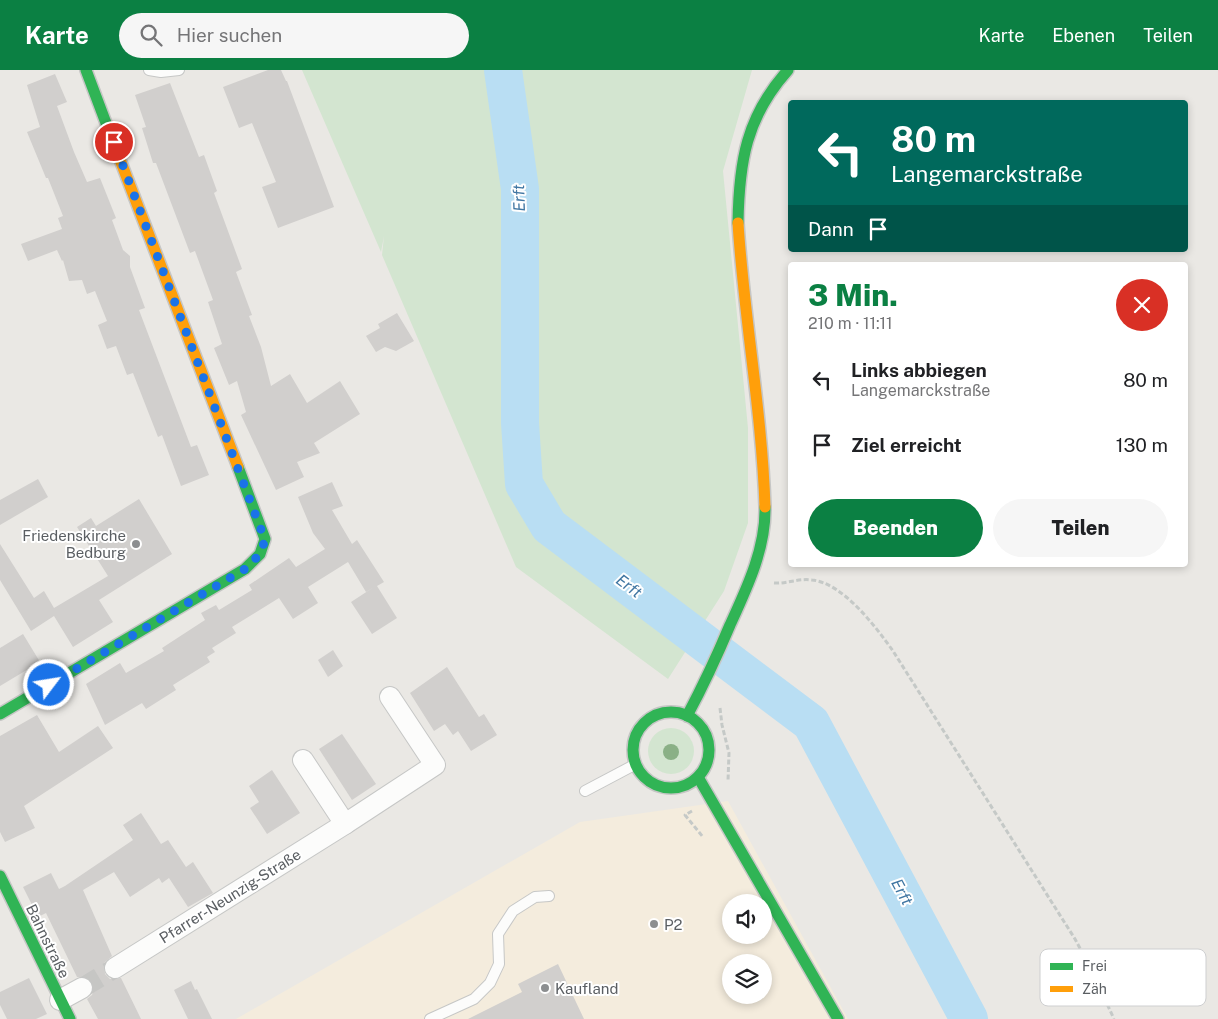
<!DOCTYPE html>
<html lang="de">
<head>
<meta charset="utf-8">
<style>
	:root { --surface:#fff; --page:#f6f6f6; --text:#202124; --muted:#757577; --accent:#0b8043 }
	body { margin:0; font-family:"Public Sans",sans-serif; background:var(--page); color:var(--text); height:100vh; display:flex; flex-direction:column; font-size:19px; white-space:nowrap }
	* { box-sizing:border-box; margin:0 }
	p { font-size:16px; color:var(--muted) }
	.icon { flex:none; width:28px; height:28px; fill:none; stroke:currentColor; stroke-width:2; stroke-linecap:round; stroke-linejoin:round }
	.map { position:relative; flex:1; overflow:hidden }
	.side { position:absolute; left:788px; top:192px; width:400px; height:305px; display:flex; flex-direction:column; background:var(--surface); border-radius:5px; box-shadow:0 2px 8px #0003 }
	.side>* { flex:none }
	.guide { position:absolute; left:788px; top:30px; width:400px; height:152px; border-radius:5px; box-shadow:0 2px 8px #0003; background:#00695c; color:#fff; overflow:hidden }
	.buttons { position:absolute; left:722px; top:824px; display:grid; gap:10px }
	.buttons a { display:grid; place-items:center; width:50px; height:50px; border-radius:50%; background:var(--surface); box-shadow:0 2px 8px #0003; font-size:25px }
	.pin { position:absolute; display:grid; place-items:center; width:42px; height:42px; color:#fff; margin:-21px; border:2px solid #fff; border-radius:50%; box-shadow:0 1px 5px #0007 }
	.me { position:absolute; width:55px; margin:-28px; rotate:59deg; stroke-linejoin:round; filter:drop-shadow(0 0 4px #0008) }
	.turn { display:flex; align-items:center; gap:18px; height:105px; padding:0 20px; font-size:22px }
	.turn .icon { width:65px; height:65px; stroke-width:2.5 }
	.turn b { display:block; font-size:35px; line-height:42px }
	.then { display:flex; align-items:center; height:48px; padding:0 20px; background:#0003; gap:10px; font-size:19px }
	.round { display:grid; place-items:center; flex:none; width:52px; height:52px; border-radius:26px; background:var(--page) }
	.head { display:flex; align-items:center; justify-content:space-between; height:85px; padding:0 20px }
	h1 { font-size:30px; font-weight:800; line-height:38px; color:var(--accent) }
	.button { display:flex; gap:10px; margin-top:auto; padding:10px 20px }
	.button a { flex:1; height:58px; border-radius:30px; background:var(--accent); color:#fff; font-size:20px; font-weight:800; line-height:58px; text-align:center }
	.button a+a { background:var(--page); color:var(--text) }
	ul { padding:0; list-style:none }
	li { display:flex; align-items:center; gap:15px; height:65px; padding:0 20px }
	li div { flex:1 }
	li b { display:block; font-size:19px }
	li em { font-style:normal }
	header { display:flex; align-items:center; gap:30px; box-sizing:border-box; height:70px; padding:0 25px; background:var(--accent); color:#fff }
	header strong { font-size:24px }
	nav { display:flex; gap:28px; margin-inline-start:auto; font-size:18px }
	.search { width:350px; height:45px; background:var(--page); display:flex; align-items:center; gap:12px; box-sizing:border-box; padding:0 18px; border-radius:28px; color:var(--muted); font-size:19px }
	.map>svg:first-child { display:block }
	.commercial { fill:#f4ecdd; fill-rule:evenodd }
	.green { fill:#d3e5d0 }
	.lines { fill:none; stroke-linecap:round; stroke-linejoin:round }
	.river { stroke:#b9def3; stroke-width:38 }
	.building { fill:#d1cfcd }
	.street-tunnel { stroke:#c6c6c4; stroke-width:20; stroke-dasharray:20 10; stroke-linecap:butt }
	.lane-casing { stroke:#c6c7c6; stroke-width:12 }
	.street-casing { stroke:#c6c7c6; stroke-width:22 }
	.fast-casing { stroke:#c6c6c5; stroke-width:14 }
	.slow-casing { stroke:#c6c6c5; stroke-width:14 }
	.path { stroke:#c5c9c7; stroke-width:3; stroke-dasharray:5 2.5; stroke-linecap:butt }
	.lane { stroke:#fcfcfb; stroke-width:10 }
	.street { stroke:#fcfcfb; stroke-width:20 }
	.fast { stroke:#30b455; stroke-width:11 }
	.slow { stroke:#ff9f0a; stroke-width:11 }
	.tree { fill:#8ab086 }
	.route { stroke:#1a73e8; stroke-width:9; stroke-dasharray:0 16.2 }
	.poi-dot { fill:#8c8e90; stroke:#fff; stroke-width:2 }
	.labels { text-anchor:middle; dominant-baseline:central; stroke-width:4; stroke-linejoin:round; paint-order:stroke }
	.poi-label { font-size:15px; fill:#5a5e62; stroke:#fff; text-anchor:start }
	.street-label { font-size:15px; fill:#5a5e62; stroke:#fff }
	.water-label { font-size:16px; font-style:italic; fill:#4076a2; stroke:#fff }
	.key { fill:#fff; stroke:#cecfd0; stroke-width:1 }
	.key-label { font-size:14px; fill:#5a5e62 }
</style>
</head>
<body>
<header>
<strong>Karte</strong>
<div class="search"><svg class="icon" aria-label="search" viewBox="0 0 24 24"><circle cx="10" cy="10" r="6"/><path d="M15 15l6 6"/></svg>Hier suchen</div>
<nav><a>Karte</a><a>Ebenen</a><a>Teilen</a></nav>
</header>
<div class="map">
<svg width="1218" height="949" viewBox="0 0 1218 949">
	<rect width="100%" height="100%" fill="#eae8e4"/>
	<path class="commercial" d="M728,731L848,949H236L580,752ZM731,832H764V865H731ZM731,892H764V925H731Z"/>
	<g class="green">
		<path d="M302,0H752L723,101L748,358V453L724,521L668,609L516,497L382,185L384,166L381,182Z"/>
		<circle cx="671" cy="681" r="23"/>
	</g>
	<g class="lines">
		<path class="river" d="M503,0L520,119V353L524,414L549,456L811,653L969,949"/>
	</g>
	<g class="building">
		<path d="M268,0H281L286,11H287L334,137L278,158L262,117L276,112L252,53L239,58L223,17Z"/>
		<path d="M55,4L67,32L57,36L74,82L87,112L100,108L116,148L112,150L123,180L130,186V197L145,238L139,240L191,377L197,375L209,405L181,416L162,365L158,367L133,303L127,305L116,276L107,279L98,255L107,251L95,221L87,224L82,210L69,211L63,190L62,191L57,180L28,191L21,174L62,159L58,148L63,146L48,108H46L27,62L40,57L27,15Z"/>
		<path d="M170,13L199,87L204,85L217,121L214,123L242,199L236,202L252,245L249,246L261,277L271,316L290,304L307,333L340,311L360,344L314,373L320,383L297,392L304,407L276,420L241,345L246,342L237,311L229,315L214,278L222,274L208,232L213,230L195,181L190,183L156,93H153L142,58L146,57L135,25Z"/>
		<path d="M397,243L414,271L396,281L385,277L376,282L366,266L380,258L378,254Z"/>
		<path d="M38,409L48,427L0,455V430Z"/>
		<path d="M332,412L343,436L332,440L352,474L357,470L384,512L377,516L397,548L372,564L351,532L374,517L366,522L348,492L308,517L318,533L293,549L279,528L232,557L236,563L212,578L215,582L207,587L210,592L173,615L176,620L146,639L142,633L105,655L86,614L120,593L126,603L164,581L162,578L205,550L201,543L216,535L219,540L252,520L249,515L289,488L296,497L325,479L313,463L298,427Z"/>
		<path d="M139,429L172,484L99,530L113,552L73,577L54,546L31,561L0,510V474L34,528L44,521L54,538L108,506L77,457L91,448L96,456Z"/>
		<path d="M23,564L40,592L0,616V578Z"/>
		<path d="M333,580L343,596L328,607L318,590Z"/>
		<path d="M447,597L479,647L484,644L497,665L471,681L458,661L453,665L445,654L434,661L410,623Z"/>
		<path d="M37,645L59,682L98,656L113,678L24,736L35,758L5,772L0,762V666Z"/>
		<path d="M342,664L376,714L352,730L319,679Z"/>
		<path d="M272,700L300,743L267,764L250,738L259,732L249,716Z"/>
		<path d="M141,743L161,774L168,770L186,797L193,792L213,823L188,837L169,808L162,813L159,808L130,827L114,802L83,820L112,886L104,893L105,904L110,909L121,908L141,949H98L87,929L92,925L94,919L92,912L88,908L77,907L46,843L38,847L23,817L51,803L59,819L65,816L133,770L123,755Z"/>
		<path d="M558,894L584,949H468L522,922L518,914Z"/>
		<path d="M29,908L47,944L36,949H7L0,935V922Z"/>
		<path d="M191,911L195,920L197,919L212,949H188L174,920Z"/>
	</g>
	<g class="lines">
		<path class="street-tunnel" d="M82,918L115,898"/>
		<g class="lane-casing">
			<g id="lane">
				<path d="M149,0L161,2L179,0"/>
				<path d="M585,721L636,694"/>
				<path d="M430,949L474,929L490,913L499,894L498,864L513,841L535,827L549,826"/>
			</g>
		</g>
		<g class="street-casing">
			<g id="street">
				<path d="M345,754L435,695L390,627"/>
				<path d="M115,898L345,754L303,690"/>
				<path d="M60,930L82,918"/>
			</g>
		</g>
		<g class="fast-casing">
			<g id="fast">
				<path d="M86,0L109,61"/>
				<path d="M738,153C739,92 746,47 788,0"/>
				<circle cx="671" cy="680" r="38"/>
				<path d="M0,644L245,499L260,484L265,469L238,397"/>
				<path d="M687,646C703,616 717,586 730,555C747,518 766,478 765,437"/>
				<path d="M698,707L838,949"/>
				<path d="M0,806L70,949"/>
			</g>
		</g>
		<g class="slow-casing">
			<g id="slow">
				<path d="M109,61L238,397"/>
				<path d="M738,153C744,248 762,342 765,437"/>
			</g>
		</g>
		<g class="path">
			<path d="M774,513C787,514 798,508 812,510C843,513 876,557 893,581L1075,869L1089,895L1114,949"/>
			<path d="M720,638L722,655L729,683L728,711"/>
			<path d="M692,741L685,745L703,767"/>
		</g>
		<use href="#lane" class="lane"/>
		<use href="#street" class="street"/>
		<use href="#fast" class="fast"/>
		<use href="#slow" class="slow"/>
	</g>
	<circle class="tree" cx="671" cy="682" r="8"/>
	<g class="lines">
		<path class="route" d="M49,615L245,499L260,484L265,470L114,72"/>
	</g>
	<g class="poi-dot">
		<circle cx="136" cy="474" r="5"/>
		<circle cx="654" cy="854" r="5"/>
		<circle cx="545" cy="918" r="5"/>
	</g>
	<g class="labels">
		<g class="poi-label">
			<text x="126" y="465" text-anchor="end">Friedenskirche<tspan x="126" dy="17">Bedburg</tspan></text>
			<text x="664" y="854">P2</text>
			<text x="555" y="918">Kaufland</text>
		</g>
		<g class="street-label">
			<text transform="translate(230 826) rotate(-32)">Pfarrer-Neunzig-Straße</text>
			<text transform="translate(48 871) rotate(64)">Bahnstraße</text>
		</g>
		<g class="water-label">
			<text transform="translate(519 128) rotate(-92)">Erft</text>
			<text transform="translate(629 516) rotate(37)">Erft</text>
			<text transform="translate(902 822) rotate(62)">Erft</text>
		</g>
	</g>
	<rect x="1040" y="879" width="166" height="57" rx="8" class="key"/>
	<rect x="1050" y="893" width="23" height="7" fill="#30b455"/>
	<rect x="1050" y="916" width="23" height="6" fill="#ff9f0a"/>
	<g class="key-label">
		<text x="1082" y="901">Frei</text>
		<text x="1082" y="924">Zäh</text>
	</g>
</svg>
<div class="buttons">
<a><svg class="icon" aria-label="sound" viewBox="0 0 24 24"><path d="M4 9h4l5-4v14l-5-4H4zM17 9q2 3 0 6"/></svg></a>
<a><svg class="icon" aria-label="layers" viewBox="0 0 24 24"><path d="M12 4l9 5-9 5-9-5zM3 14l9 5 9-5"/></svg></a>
</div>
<div class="pin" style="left:114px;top:72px;background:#d93025"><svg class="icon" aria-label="arrive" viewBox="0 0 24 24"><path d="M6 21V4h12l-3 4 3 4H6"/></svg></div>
<svg class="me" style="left:49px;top:615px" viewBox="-20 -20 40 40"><circle r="17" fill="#1a73e8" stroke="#fff" stroke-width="3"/><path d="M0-11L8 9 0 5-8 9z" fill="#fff"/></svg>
<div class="guide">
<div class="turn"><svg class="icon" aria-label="left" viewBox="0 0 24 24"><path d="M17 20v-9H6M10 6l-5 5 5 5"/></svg><div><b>80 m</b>Langemarckstraße</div></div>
<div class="then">Dann<svg class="icon" aria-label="arrive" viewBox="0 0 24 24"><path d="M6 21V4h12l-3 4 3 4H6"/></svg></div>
</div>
<section class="side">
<div class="head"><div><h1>3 Min.</h1><p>210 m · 11:11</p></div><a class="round" style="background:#d93025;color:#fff"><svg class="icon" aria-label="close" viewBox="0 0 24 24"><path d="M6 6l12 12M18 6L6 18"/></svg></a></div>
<ul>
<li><svg class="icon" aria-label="left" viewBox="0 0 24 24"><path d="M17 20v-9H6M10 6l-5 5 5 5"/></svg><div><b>Links abbiegen</b><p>Langemarckstraße</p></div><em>80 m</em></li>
<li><svg class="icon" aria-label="arrive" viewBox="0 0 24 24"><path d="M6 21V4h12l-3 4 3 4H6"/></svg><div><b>Ziel erreicht</b></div><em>130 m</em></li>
</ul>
<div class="button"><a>Beenden</a><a>Teilen</a></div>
</section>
</div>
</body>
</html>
